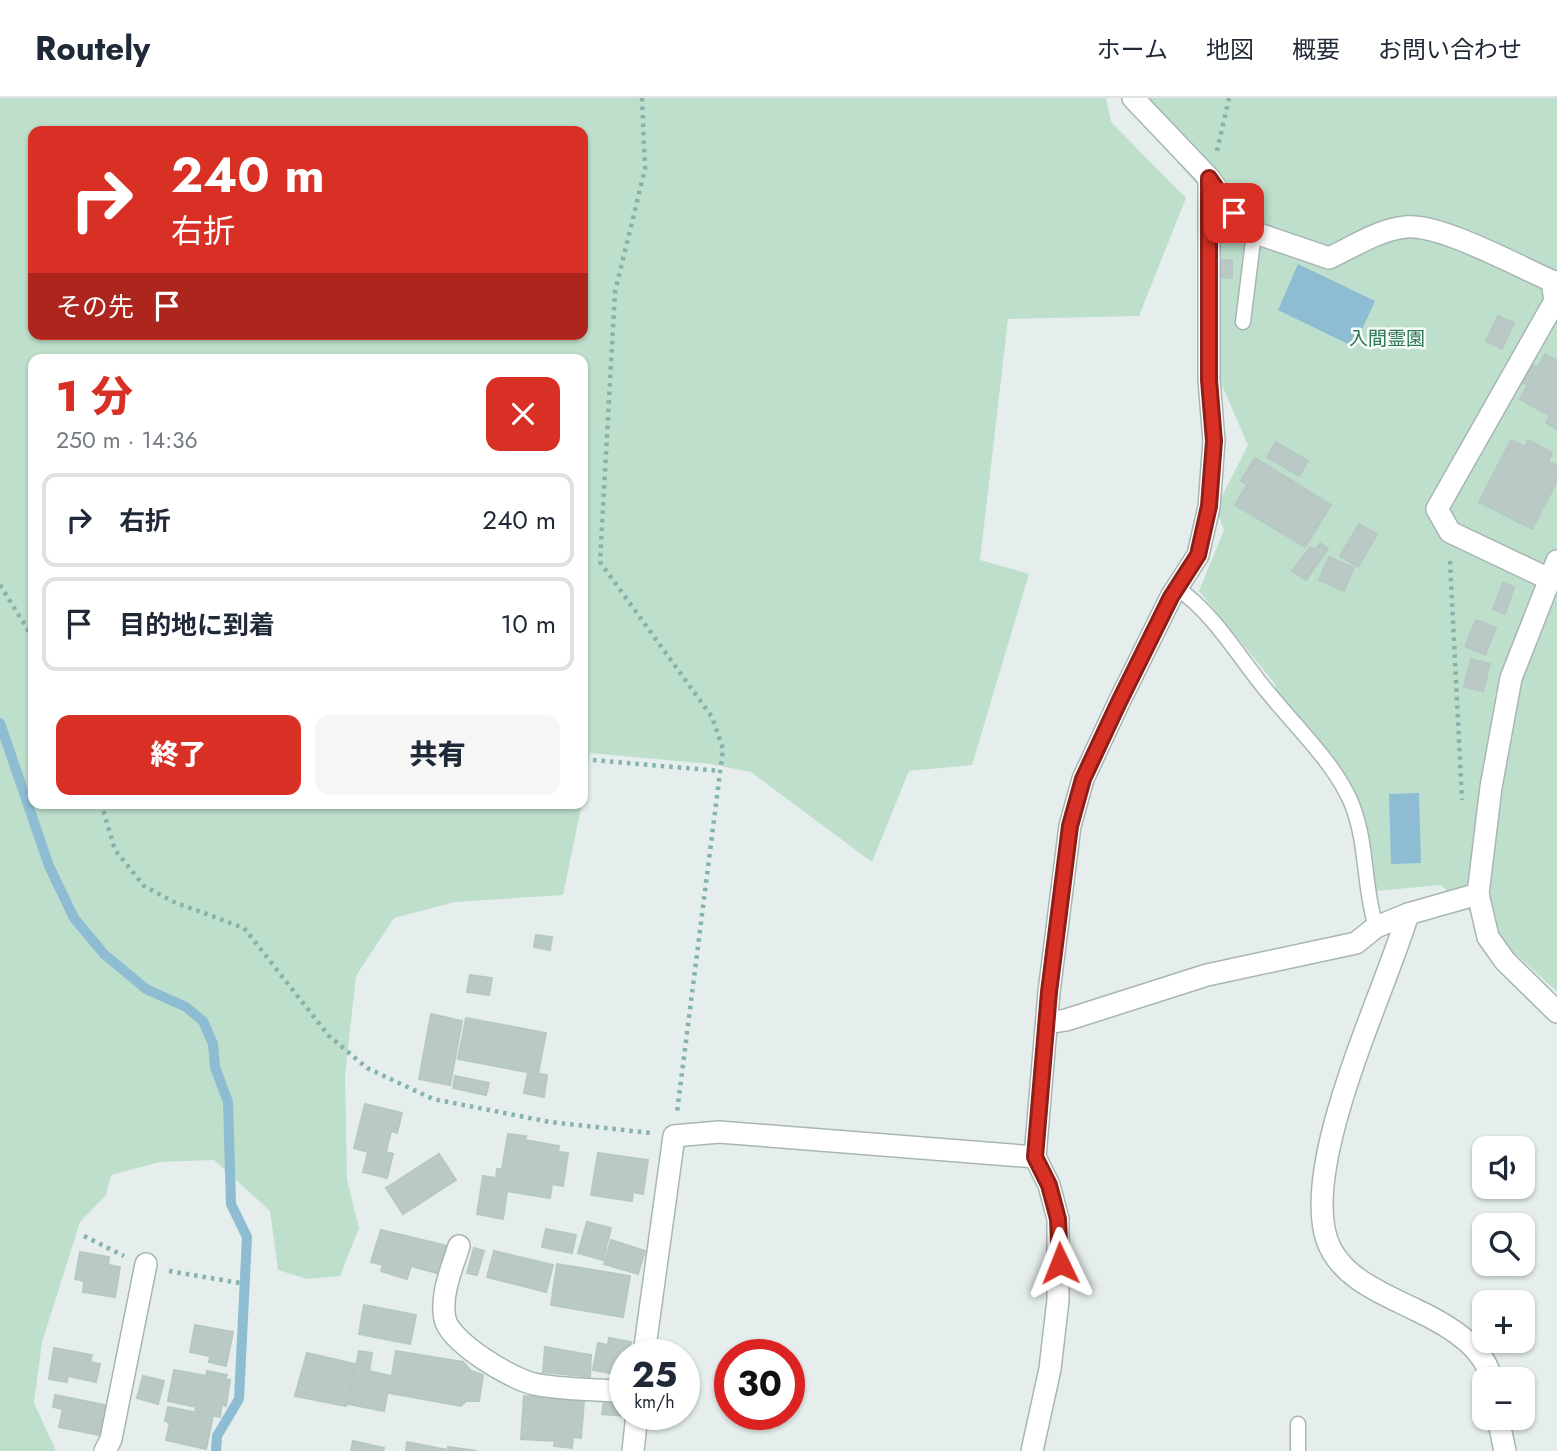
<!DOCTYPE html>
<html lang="ja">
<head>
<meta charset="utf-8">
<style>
	:root { --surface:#fff; --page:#f6f6f7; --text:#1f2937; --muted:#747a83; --line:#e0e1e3; --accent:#d93025 }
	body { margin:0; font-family:Jost,"Noto Sans JP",sans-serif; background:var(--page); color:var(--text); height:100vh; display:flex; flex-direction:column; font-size:26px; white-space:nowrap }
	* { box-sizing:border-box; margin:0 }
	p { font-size:23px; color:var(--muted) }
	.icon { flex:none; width:38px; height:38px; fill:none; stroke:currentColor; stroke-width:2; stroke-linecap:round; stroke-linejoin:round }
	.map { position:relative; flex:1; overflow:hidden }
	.side { position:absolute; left:28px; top:256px; width:560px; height:455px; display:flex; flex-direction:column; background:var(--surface); border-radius:14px; box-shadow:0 2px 5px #0004 }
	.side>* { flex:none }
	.top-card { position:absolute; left:28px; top:28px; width:560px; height:214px; border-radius:14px; box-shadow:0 2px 5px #0004; background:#d93025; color:#fff; overflow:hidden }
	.fabs { position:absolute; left:1472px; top:1038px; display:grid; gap:14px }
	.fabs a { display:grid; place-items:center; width:63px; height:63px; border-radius:14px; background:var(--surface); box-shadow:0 2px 5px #0004; font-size:35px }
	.speed { position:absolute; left:609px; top:1241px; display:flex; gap:14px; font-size:35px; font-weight:700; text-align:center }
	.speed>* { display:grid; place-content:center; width:91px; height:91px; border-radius:50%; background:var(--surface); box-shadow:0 2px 5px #0004; line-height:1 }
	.speed small { font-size:18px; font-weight:400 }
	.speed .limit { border:10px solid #d22; background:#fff; color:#111 }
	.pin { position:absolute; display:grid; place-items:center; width:60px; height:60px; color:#fff; margin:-30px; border-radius:14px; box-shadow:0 4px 10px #0006 }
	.me { position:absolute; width:77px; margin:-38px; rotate:358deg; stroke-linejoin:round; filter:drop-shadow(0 0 5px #0008) }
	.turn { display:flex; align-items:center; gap:24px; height:147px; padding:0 28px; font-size:32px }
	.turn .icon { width:91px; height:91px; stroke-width:2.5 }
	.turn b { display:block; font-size:49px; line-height:60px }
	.then { display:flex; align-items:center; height:66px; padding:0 28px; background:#0003; gap:14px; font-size:26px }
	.round { display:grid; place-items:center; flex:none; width:74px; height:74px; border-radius:14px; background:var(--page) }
	.summary { display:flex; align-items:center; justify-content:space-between; height:119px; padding:0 28px }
	h1 { font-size:42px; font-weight:800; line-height:52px; color:var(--accent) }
	.cta { display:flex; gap:14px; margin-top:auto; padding:14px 28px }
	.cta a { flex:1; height:80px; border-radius:14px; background:var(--accent); color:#fff; font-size:28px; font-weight:800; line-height:80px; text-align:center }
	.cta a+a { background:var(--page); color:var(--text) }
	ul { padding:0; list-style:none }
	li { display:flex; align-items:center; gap:21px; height:94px; margin:0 14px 10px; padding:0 14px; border:4px solid var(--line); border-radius:14px }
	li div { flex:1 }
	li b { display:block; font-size:26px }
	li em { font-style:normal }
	header { display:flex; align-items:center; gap:42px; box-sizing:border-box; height:98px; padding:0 35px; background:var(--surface); border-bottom:2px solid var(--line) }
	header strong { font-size:33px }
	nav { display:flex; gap:38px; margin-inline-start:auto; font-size:24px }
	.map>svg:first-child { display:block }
	.green { fill:#bedfcc; fill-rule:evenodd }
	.water { fill:#8dbcd3 }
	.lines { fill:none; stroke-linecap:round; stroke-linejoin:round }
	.stream { stroke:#8dbcd3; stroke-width:10 }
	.building { fill:#bac9c5; stroke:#b7c8c4; stroke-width:2 }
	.lane-casing { stroke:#a7b6b4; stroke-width:17 }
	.street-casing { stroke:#a7b6b4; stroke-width:24 }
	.path { stroke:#85b2ab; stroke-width:4.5; stroke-dasharray:3.5 5; stroke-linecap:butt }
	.lane { stroke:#fff; stroke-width:14 }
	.street { stroke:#fff; stroke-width:21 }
	.route-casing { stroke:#8d1f18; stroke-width:18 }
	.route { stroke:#d93025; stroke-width:12 }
	.labels { text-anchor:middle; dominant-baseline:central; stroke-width:5; stroke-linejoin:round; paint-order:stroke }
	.park-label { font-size:19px; fill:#2d7857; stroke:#f6faf9 }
</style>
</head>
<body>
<header>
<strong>Routely</strong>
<nav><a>ホーム</a><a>地図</a><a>概要</a><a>お問い合わせ</a></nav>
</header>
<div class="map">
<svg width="1557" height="1353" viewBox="0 0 1557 1353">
	<rect width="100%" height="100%" fill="#e5eeec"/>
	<g class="green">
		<path d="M0,0H1106L1111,24L1186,100L1139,218L1008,221L980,462L1029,476L972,667L909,673L872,764L751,674L711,666L590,655L583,701V261H33V705H582L563,797L455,804L394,820L356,878L345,977L347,1082L359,1130L340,1178L307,1181L278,1172L270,1113L214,1062L160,1064L111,1077L106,1097L80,1124L42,1244L34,1305L56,1353H0ZM33,33H583V236H33Z"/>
		<path d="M1121,0H1557V894L1441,787L1375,793L1369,740L1355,694L1275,592L1276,587L1199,493L1224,432L1216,410L1248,347L1217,276V109Z"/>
	</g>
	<g class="water">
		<path d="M1298,166L1375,203L1354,249L1278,212Z"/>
		<path d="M1419,695L1421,765L1391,766L1389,696Z"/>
	</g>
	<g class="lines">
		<path class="stream" d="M0,625L49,768L74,820L104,856L146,891L186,909L203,923L213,946L215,969L228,1004L231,1106L247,1139L239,1301L217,1338L216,1353"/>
	</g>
	<g class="building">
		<path d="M1221,162H1232V180L1220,179Z"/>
		<path d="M1498,218L1514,225L1502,251L1486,243Z"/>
		<path d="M1545,256L1557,263V331L1546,325L1550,318L1520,301L1528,287L1523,285L1533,267L1537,270Z"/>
		<path d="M1511,342L1525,349L1528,342L1552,355L1548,363L1557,368V383L1532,431L1479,404Z"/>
		<path d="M1276,344L1308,363L1299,378L1267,359Z"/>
		<path d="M1255,360L1331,407L1305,449L1235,407L1247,387L1241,383Z"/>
		<path d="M1359,426L1377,436L1358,469L1340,458Z"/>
		<path d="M1320,445L1328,451L1306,482L1292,473L1310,449L1315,452Z"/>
		<path d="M1329,459L1354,470L1344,493L1319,482Z"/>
		<path d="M1503,485L1514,489L1505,516L1493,511Z"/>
		<path d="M1476,522L1496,530L1485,557L1465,548Z"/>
		<path d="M1471,561L1490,566L1483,593L1464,589Z"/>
		<path d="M536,837L552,839L550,852L534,849Z"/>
		<path d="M470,877L492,880L489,897L467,894Z"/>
		<path d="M431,916L462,923L450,987L419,981Z"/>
		<path d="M466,920L546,935L538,976L458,961Z"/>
		<path d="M528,974L547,977L544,999L524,995Z"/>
		<path d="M455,978L489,985L486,997L453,990Z"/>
		<path d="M365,1006L402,1015L397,1035L391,1033L386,1054L393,1056L387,1080L363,1074L368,1054L354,1050Z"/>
		<path d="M508,1036L526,1038L525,1042L559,1048L558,1054L568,1055L563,1088L552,1086L550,1100L507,1093L503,1121L477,1116L483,1078L496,1080L497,1071H502Z"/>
		<path d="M598,1055L648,1062L643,1096L633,1094L632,1103L591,1097Z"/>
		<path d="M439,1056L456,1082L403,1116L386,1090Z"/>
		<path d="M587,1124L611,1130L603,1162L578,1155Z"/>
		<path d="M546,1131L576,1137L572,1155L542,1149Z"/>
		<path d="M381,1132L452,1149L444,1177L411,1168L407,1181L381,1173L383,1167L371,1164Z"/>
		<path d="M611,1142L645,1153L638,1176L604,1166Z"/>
		<path d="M474,1150L484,1153L477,1177L467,1175Z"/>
		<path d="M494,1153L553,1167L546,1194L487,1179Z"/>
		<path d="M80,1154L109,1159L108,1167L120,1169L115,1199L83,1194L84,1183L75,1181Z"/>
		<path d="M557,1166L630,1178L623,1219L551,1207Z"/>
		<path d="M364,1207L416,1217L410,1246L359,1236Z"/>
		<path d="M195,1227L233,1234L226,1268L209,1264L210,1258L190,1254Z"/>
		<path d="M609,1240L631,1244L629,1256H625V1278L593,1272L598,1245L608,1247Z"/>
		<path d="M545,1249L591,1257L590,1279L543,1274Z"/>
		<path d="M54,1250L92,1257L90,1264L100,1266L96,1284L68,1278L67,1284L49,1281Z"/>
		<path d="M359,1253L372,1255L369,1273L391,1278L384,1313L348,1306Z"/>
		<path d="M396,1253L463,1264L471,1273L483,1277L479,1303H466L461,1308L389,1295Z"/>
		<path d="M307,1255L355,1266L346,1308L295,1298Z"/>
		<path d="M174,1272L206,1278L207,1273L227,1277L225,1281L230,1282L226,1308L222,1306L220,1319L195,1314L196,1309L168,1303Z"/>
		<path d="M143,1278L164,1283L158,1306L137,1300Z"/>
		<path d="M55,1297L105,1307L99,1337L59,1329L63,1311L53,1309Z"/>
		<path d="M524,1298L584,1303L581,1340L573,1339L572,1350L554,1348L555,1343L521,1341Z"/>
		<path d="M604,1303L625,1304V1318L602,1316Z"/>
		<path d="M168,1309L213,1318L206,1351L166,1342L170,1325L165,1323Z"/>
		<path d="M353,1343L384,1350L383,1353H351Z"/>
		<path d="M407,1344L448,1352V1349L477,1353H406Z"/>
	</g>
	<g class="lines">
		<g class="lane-casing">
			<g id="lane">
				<path d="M1243,224L1254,135"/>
				<path d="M1177,490C1216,517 1240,562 1271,598C1298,631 1334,665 1351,704C1368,745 1363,788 1376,829"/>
				<path d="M1298,1326V1353"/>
			</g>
		</g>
		<g class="street-casing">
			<g id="street">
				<path d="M1133,0L1209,80L1247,132L1329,160C1353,149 1378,132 1405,129C1440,125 1517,168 1552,183L1555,203L1437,411L1450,434L1549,481"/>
				<path d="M1557,463L1511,580L1491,689L1478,796L1488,839L1505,863L1557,914"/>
				<path d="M1408,816C1384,896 1301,1064 1327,1142C1340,1180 1384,1196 1416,1212C1444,1225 1485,1248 1491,1281"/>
				<path d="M1047,925L1066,922L1207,877L1356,845L1376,829L1408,816L1478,796"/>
				<path d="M459,1148C452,1170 440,1197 445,1221C450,1244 511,1281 534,1286C563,1292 595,1291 625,1294"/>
				<path d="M644,1256L674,1038L719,1034L1035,1059"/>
				<path d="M1498,1320L1505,1353"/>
				<path d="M105,1353L111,1341L146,1166"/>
				<path d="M633,1353L637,1316"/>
				<path d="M1032,1353L1050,1271L1058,1202V1121L1049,1087L1035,1059L1049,894L1070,728L1083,681L1119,604L1171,499L1198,457L1209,409L1214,343L1209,282V80"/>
			</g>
		</g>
		<g class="path">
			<path d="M642,0L645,71L615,194L600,464L712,619L723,651L677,1014"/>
			<path d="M1217,53L1229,0"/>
			<path d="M1450,463L1462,702"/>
			<path d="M0,487L33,540"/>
			<path d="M593,662L720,673"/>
			<path d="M101,705L115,752L144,788L174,804L244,830L329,938L367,970L433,1001L550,1024L651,1035"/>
			<path d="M84,1138L124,1158"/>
			<path d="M169,1173L240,1185"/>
		</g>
		<use href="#lane" class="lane"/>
		<use href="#street" class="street"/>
	</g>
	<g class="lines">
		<g class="route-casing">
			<path id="route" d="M1060,1165L1058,1121L1049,1087L1035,1059L1049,894L1070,728L1083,681L1119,604L1171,499L1198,457L1209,408L1214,343L1209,282V80L1234,115"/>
		</g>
		<use href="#route" class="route"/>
	</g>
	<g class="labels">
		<g class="park-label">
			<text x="1387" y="240">入間霊園</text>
		</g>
	</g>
</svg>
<div class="fabs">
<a><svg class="icon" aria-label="sound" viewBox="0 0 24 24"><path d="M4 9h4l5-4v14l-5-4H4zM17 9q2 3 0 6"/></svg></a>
<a><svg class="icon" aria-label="search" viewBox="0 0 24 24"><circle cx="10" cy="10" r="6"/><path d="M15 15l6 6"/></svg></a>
<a>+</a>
<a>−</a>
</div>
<div class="speed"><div>25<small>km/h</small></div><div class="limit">30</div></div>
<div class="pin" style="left:1234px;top:115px;background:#d93025"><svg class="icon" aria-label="arrive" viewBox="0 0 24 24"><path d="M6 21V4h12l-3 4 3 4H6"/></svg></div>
<svg class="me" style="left:1060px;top:1165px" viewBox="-20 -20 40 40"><path d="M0-17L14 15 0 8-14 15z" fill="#d93025" stroke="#fff" stroke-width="4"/></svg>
<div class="top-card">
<div class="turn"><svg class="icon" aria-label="right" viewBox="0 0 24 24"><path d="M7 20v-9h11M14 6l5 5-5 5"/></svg><div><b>240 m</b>右折</div></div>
<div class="then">その先<svg class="icon" aria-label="arrive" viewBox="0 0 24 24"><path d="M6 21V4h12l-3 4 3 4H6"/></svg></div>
</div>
<section class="side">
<div class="summary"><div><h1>1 分</h1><p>250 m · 14:36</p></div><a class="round" style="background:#d93025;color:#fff"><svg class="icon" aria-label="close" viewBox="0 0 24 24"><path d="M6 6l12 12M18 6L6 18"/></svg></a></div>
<ul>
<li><svg class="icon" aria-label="right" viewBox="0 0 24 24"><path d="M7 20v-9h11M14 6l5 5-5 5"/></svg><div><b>右折</b></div><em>240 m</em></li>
<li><svg class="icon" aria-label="arrive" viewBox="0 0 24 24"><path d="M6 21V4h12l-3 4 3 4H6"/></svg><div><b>目的地に到着</b></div><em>10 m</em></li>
</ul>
<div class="cta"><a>終了</a><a>共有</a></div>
</section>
</div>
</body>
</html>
